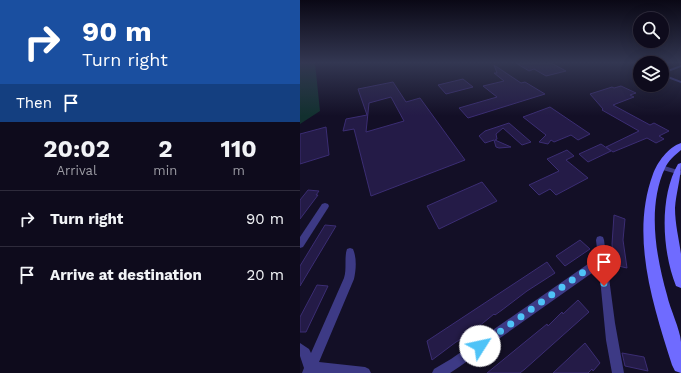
<!DOCTYPE html>
<html lang="en">
<head>
<meta charset="utf-8">
<style>
	:root { --surface:#0e0b1c; --page:#1c1929; --text:#f1f3f6; --muted:#9b9ba3; --line:#2e2b3b }
	body { margin:0; font-family:"Work Sans",sans-serif; background:var(--page); color:var(--text); height:100vh; display:flex; flex-direction:column; font-size:15px; white-space:nowrap }
	* { box-sizing:border-box; margin:0 }
	p { font-size:13px; color:var(--muted) }
	.icon { flex:none; width:22px; height:22px; fill:none; stroke:currentColor; stroke-width:2; stroke-linecap:round; stroke-linejoin:round }
	.map { position:relative; flex:1; overflow:hidden }
	.panel { display:flex; flex-direction:column; background:var(--surface); width:300px }
	.panel>* { flex:none }
	.top-card { background:#1a4fa0; color:#fff; overflow:hidden }
	.controls { position:absolute; left:333px; top:12px; display:grid; gap:8px }
	.controls a { display:grid; place-items:center; width:36px; height:36px; border-radius:50%; background:var(--surface); box-shadow:0 4px 16px #0002,0 0 0 1px var(--line); font-size:20px }
	.pin { position:absolute; display:grid; place-items:center; width:34px; height:34px; color:#fff; margin:-41px -17px; border-radius:50% 50% 50% 0; rotate:-45deg; box-shadow:0 0 4px #0007 }
	.pin .icon { rotate:45deg }
	.me { position:absolute; width:44px; margin:-22px; rotate:55deg; stroke-linejoin:round; filter:drop-shadow(0 0 3px #0008) }
	.turn { display:flex; align-items:center; gap:14px; height:84px; padding:0 16px; font-size:18px }
	.turn .icon { width:52px; height:52px; stroke-width:2.5 }
	.turn b { display:block; font-size:28px; line-height:34px }
	.then { display:flex; align-items:center; height:38px; padding:0 16px; background:#0003; gap:8px; font-size:15px }
	.eta { display:flex; justify-content:space-evenly; align-items:center; height:68px; text-align:center }
	.eta b { font-size:24px; font-weight:700; line-height:28px }
	ul { padding:0; list-style:none }
	li { display:flex; align-items:center; gap:12px; height:56px; padding:0 16px; border-top:1px solid var(--line) }
	li div { flex:1 }
	li b { display:block; font-size:15px }
	li em { font-style:normal }
	main { display:flex; flex:1; min-height:0 }
	.map>svg:first-child { display:block }
	.green { fill:#12302f }
	.building { fill:#241b47; stroke:#3b2d73; fill-rule:evenodd }
	.lines { fill:none; stroke-linecap:round; stroke-linejoin:round }
	.street { fill:#3d3a85; fill-rule:evenodd }
	.secondary { fill:#6f6bff; fill-rule:evenodd }
	.route { stroke:#4fc3f7; stroke-width:7; stroke-dasharray:0 12.6 }
</style>
</head>
<body>
<main>
<section class="panel">
<div class="top-card">
<div class="turn"><svg class="icon" aria-label="right" viewBox="0 0 24 24"><path d="M7 20v-9h11M14 6l5 5-5 5"/></svg><div><b>90 m</b>Turn right</div></div>
<div class="then">Then<svg class="icon" aria-label="arrive" viewBox="0 0 24 24"><path d="M6 21V4h12l-3 4 3 4H6"/></svg></div>
</div>
<div class="eta">
<div><b>20:02</b><p>Arrival</p></div>
<div><b>2</b><p>min</p></div>
<div><b>110</b><p>m</p></div>
</div>
<ul>
<li><svg class="icon" aria-label="right" viewBox="0 0 24 24"><path d="M7 20v-9h11M14 6l5 5-5 5"/></svg><div><b>Turn right</b></div><em>90 m</em></li>
<li><svg class="icon" aria-label="arrive" viewBox="0 0 24 24"><path d="M6 21V4h12l-3 4 3 4H6"/></svg><div><b>Arrive at destination</b></div><em>20 m</em></li>
</ul>
</section>
<div class="map">
<svg width="381" height="373" viewBox="0 0 381 373">
	<rect width="100%" height="100%" fill="#130f26"/>
	<path class="green" d="M0,63H15L20,111L0,124Z"/>
	<g class="building">
		<path d="M216,63H251L266,71L246,76L234,69L229,71Z"/>
		<path d="M194,65L221,83L225,82L245,94L168,118L159,108L197,97L183,86L204,81L194,73H197Z"/>
		<path d="M163,79L173,87L146,94L138,85Z"/>
		<path d="M93,82L106,102L120,98L165,160L71,196L54,129L43,131L46,119L67,115L58,89ZM91,97L104,121L66,132L69,103Z"/>
		<path d="M321,86L336,93L330,95L334,97L313,105L350,125L354,123L369,131L359,136L364,139L356,143L347,138L313,152L306,147L339,131L302,110L303,109L290,94L312,87L314,88Z"/>
		<path d="M250,107L290,134L278,140L271,135L254,142L251,140L248,144L239,142L246,135L223,117Z"/>
		<path d="M209,123L231,142L222,145L203,128L196,134L197,139L195,140L211,147L199,148L196,147L194,140L185,143L179,136L185,131Z"/>
		<path d="M26,127L29,155L0,164V134Z"/>
		<path d="M301,144L311,151L288,162L279,154Z"/>
		<path d="M267,150L274,156L266,160L288,178L256,195L250,189L239,195L229,185L259,171L247,159Z"/>
		<path d="M182,182L197,201L139,229L127,206Z"/>
		<path d="M8,190L19,191L16,195H18L0,219V200Z"/>
		<path d="M314,215L325,219L323,240L327,268L314,265L312,244Z"/>
		<path d="M25,225L36,226L0,286V266Z"/>
		<path d="M280,240L290,249L265,266L256,256Z"/>
		<path d="M247,262L255,273L227,291L202,310L195,315L194,314L167,336L156,342L132,360L127,341Z"/>
		<path d="M17,285L28,286L6,332H0V317Z"/>
		<path d="M278,300L289,312L225,369L220,373H187L247,324L248,326L262,312L263,314Z"/>
		<path d="M285,343L300,363L293,371L292,369L288,373H253Z"/>
		<path d="M322,353L344,357L348,371L325,366Z"/>
	</g>
	<g class="lines">
		<g class="street">
			<path d="M381,65V67L363,74L381,81V83L362,76V72Z"/>
			<path d="M359,165H361L381,171V175L359,169L358,167Z"/>
			<path d="M25,203L28,204L29,206L28,208L3,247L0,248V237L22,204Z"/>
			<path d="M300,236L303,237L304,240L315,323L324,373H312L306,340L299,268L159,367L150,373H132L134,369L151,359L298,257L296,240L297,237Z"/>
			<path d="M50,248L53,249C57,258 56,270 54,279L19,362L65,367L69,369L71,373H2L4,368L0,356V343L9,349L11,353L44,278C47,269 44,257 47,249Z"/>
		</g>
		<g class="secondary">
			<path d="M381,143V150C375,155 368,161 365,168C347,207 356,256 367,295C370,309 380,329 381,342C381,352 381,363 381,373L375,371L372,365C353,305 330,236 353,174C357,163 368,147 381,143Z"/>
			<path d="M381,163C381,178 376,193 375,208C375,224 379,239 381,254C381,265 381,277 381,288L376,286C362,251 359,197 378,164Z"/>
		</g>
	</g>
	<linearGradient id="sky" x2="0" y2="1"><stop stop-color="#0a0815"/><stop offset="0.54" stop-color="#333752"/><stop offset="1" stop-color="#333752" stop-opacity="0"/></linearGradient>
	<rect width="381" height="116" fill="url(#sky)"/>
	<g class="lines">
		<path class="route" d="M180,346L303,258L304,286"/>
	</g>
</svg>
<div class="controls">
<a><svg class="icon" aria-label="search" viewBox="0 0 24 24"><circle cx="10" cy="10" r="6"/><path d="M15 15l6 6"/></svg></a>
<a><svg class="icon" aria-label="layers" viewBox="0 0 24 24"><path d="M12 4l9 5-9 5-9-5zM3 14l9 5 9-5"/></svg></a>
</div>
<div class="pin" style="left:304px;top:286px;background:#d93025"><svg class="icon" aria-label="arrive" viewBox="0 0 24 24"><path d="M6 21V4h12l-3 4 3 4H6"/></svg></div>
<svg class="me" style="left:180px;top:346px" viewBox="-20 -20 40 40"><circle r="19" fill="#fff"/><path d="M0-13L10 11 0 6-10 11z" fill="#4fc3f7"/></svg>
</div>
</main>
</body>
</html>
